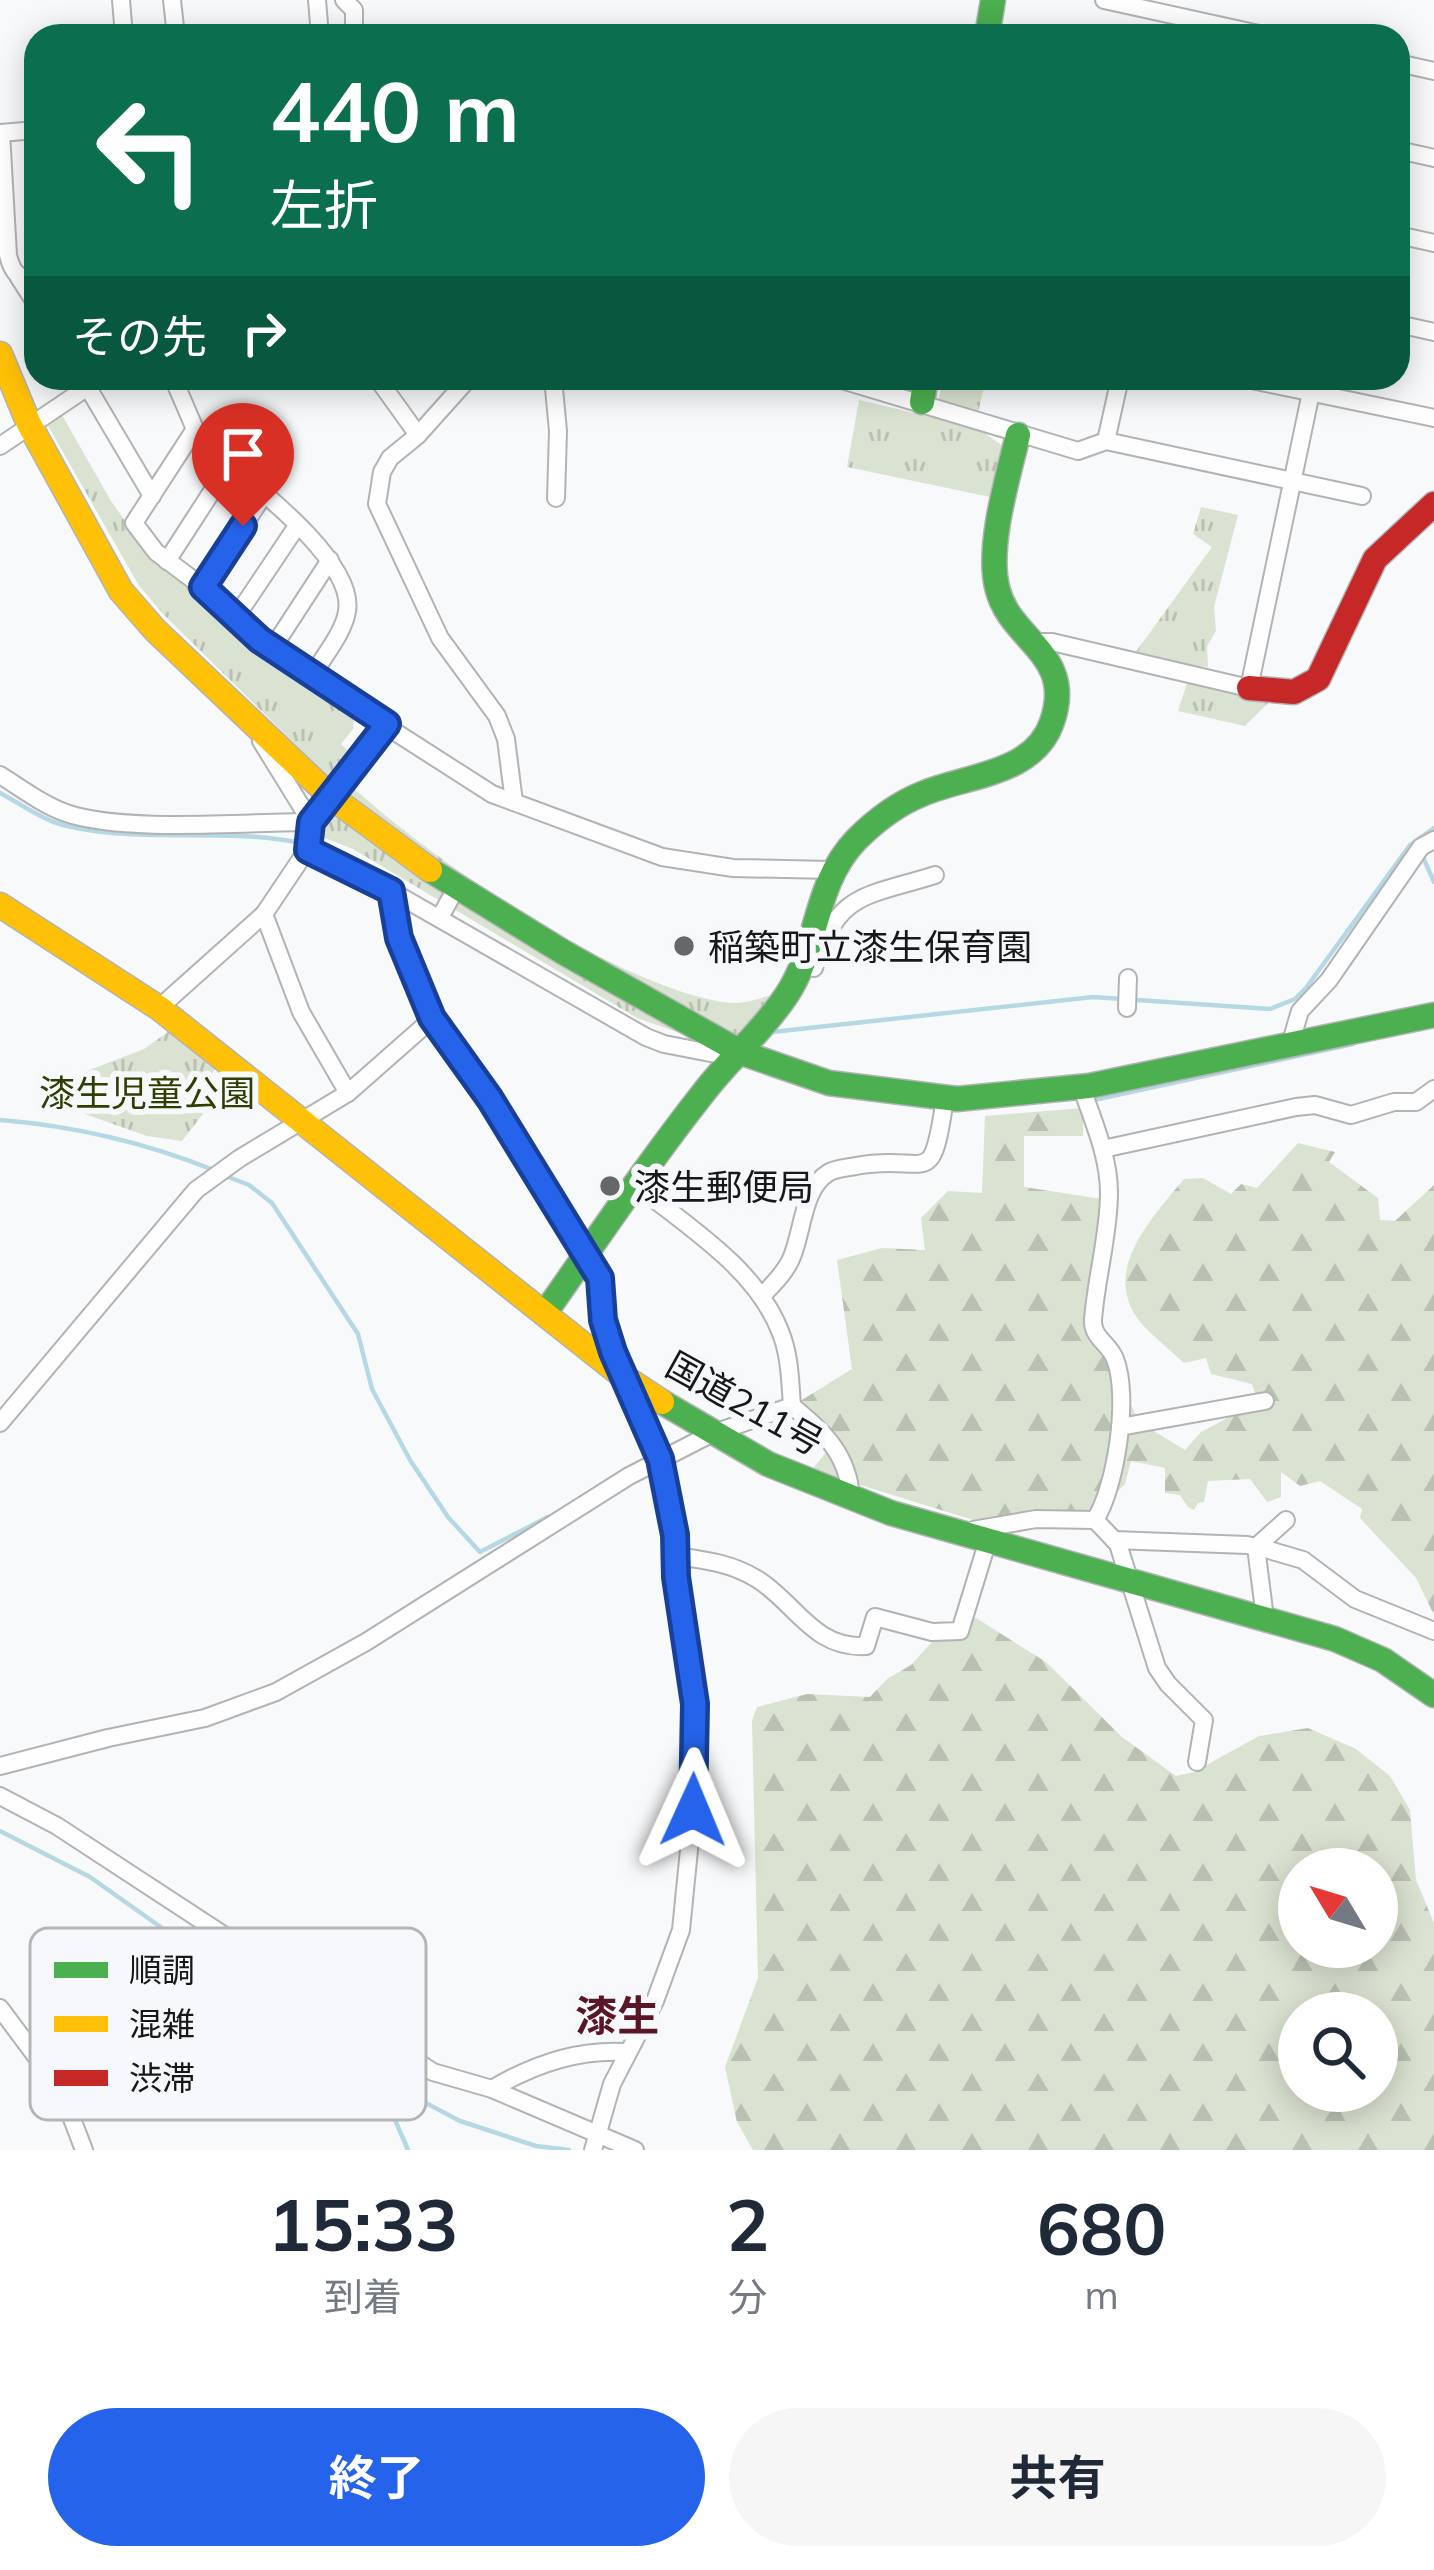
<!DOCTYPE html>
<html lang="ja">
<head>
<meta charset="utf-8">
<style>
	:root { --surface:#fff; --page:#f6f6f7; --text:#1f2937; --muted:#747a83; --accent:#2563eb }
	body { margin:0; font-family:Mulish,"Noto Sans JP",sans-serif; background:var(--page); color:var(--text); height:100vh; display:flex; flex-direction:column; font-size:45px; white-space:nowrap }
	* { box-sizing:border-box; margin:0 }
	p { font-size:39px; color:var(--muted) }
	.icon { flex:none; width:66px; height:66px; fill:none; stroke:currentColor; stroke-width:2; stroke-linecap:round; stroke-linejoin:round }
	.map { position:relative; height:2150px; overflow:hidden }
	.sheet { display:flex; flex-direction:column; background:var(--surface); flex:1 }
	.sheet>* { flex:none }
	.hud { position:absolute; left:24px; top:24px; width:1386px; height:366px; border-radius:36px; box-shadow:0 6px 30px #0003; background:#0b6e4f; color:#fff; overflow:hidden }
	.needle { width:78px; rotate:308deg }
	.buttons { position:absolute; left:1278px; top:1848px; display:grid; gap:24px }
	.buttons a { display:grid; place-items:center; width:120px; height:120px; border-radius:50%; background:var(--surface); box-shadow:0 6px 30px #0003; font-size:60px }
	.pin { position:absolute; display:grid; place-items:center; width:102px; height:102px; color:#fff; margin:-123px -51px; border-radius:50% 50% 50% 0; rotate:-45deg; box-shadow:0 0 12px #0007 }
	.pin .icon { rotate:45deg }
	.me { position:absolute; width:132px; margin:-66px; rotate:1deg; stroke-linejoin:round; filter:drop-shadow(0 0 9px #0008) }
	.turn { display:flex; align-items:center; gap:42px; height:252px; padding:0 48px; font-size:54px }
	.turn .icon { width:156px; height:156px; stroke-width:2.5 }
	.turn b { display:block; font-size:84px; line-height:102px }
	.then { display:flex; align-items:center; height:114px; padding:0 48px; background:#0003; gap:24px; font-size:45px }
	.eta { display:flex; justify-content:space-evenly; align-items:center; height:204px; text-align:center }
	.eta b { font-size:72px; font-weight:700; line-height:84px }
	.button { display:flex; gap:24px; margin-top:auto; padding:24px 48px }
	.button a { flex:1; height:138px; border-radius:72px; background:var(--accent); color:#fff; font-size:48px; font-weight:700; line-height:138px; text-align:center }
	.button a+a { background:var(--page); color:var(--text) }
	.map>svg:first-child { display:block }
	.forest { fill:url(#forest-firs); fill-rule:evenodd }
	.park { fill:url(#park-tufts) }
	.lines { fill:none; stroke-linecap:round; stroke-linejoin:round }
	.stream { stroke:#b6d8e4; stroke-width:4.5 }
	.street-casing { stroke:#b2b3b4; stroke-width:20 }
	.fast-casing { stroke:#b2b3b4; stroke-width:27 }
	.slow-casing { stroke:#b2b3b4; stroke-width:27 }
	.jam-casing { stroke:#b2b3b4; stroke-width:27 }
	.street { stroke:#fefefe; stroke-width:16 }
	.fast { stroke:#4caf50; stroke-width:24 }
	.slow { stroke:#ffc107; stroke-width:24 }
	.jam { stroke:#c62828; stroke-width:24 }
	.route-casing { stroke:#184099; stroke-width:30 }
	.route { stroke:#2563eb; stroke-width:21 }
	.poi-dot { fill:#666768; stroke:#f7f8fb; stroke-width:4.5 }
	.labels { text-anchor:middle; dominant-baseline:central; stroke-width:12; stroke-linejoin:round; paint-order:stroke }
	.poi-label { font-size:36px; fill:#171819; stroke:#f7f8fb; text-anchor:start }
	.park-label { font-size:36px; fill:#2d3f01; stroke:#f7f8fb }
	.street-label { font-size:36px; fill:#171819; stroke:#f7f8fb }
	.quarter-label { font-size:42px; font-weight:bold; fill:#5b1626; stroke:#f7f8fb }
	.key { fill:#f7f8fb; stroke:#b4b5b7; stroke-width:3 }
	.key-label { font-size:33px; fill:#171819 }
</style>
</head>
<body>
<div class="map">
<svg width="1434" height="2150" viewBox="0 0 1434 2150">
	<defs>
		<pattern id="forest-firs" width="22" height="20" patternUnits="userSpaceOnUse" patternTransform="scale(3)"><rect width="22" height="20" fill="#dae2d1"/><path d="M5 1l3.5 6h-7zM16 11l3.5 6h-7z" fill="#bac1b3"/></pattern>
		<pattern id="park-tufts" width="24" height="20" patternUnits="userSpaceOnUse" patternTransform="scale(3)"><rect width="24" height="20" fill="#dae2d1"/><path d="M3 7l-1-3M5 7V3M7 7l1-3M15 17l-1-3M17 17v-4M19 17l1-3" fill="none" stroke="#bac1b3"/></pattern>
	</defs>
	<rect width="100%" height="100%" fill="#f8f9fa"/>
	<g class="forest">
		<path d="M1083,1108V1136H1024V1187L1108,1200L1093,1318L1140,1425L1137,1434L1152,1430L1185,1450L1201,1432L1258,1402L1252,1384L1211,1374L1206,1358L1184,1363C1170,1350 1154,1337 1141,1323C1099,1272 1152,1218 1184,1179L1203,1178L1231,1194L1241,1184L1257,1188L1298,1143L1335,1152L1329,1162L1378,1198L1380,1220L1395,1221L1434,1185V1615L1416,1578L1360,1518L1362,1509L1320,1481L1300,1486L1281,1472V1497L1267,1502L1250,1479L1208,1481L1204,1502L1198,1503L1194,1510L1188,1507L1180,1495L1165,1493V1468L1131,1461L1125,1484L1107,1502L1074,1517L983,1523L812,1470L832,1444L792,1406L852,1369L837,1260L882,1248L925,1250L921,1218L948,1191L982,1193L985,1116Z"/>
		<path d="M976,1618L1046,1662L1122,1737L1176,1776L1194,1772L1259,1736L1308,1728L1356,1749L1390,1776L1410,1810L1416,1880L1434,1923V2150H753L737,2122L725,2067L758,1978L752,1721L757,1707L807,1694L870,1697L887,1679L911,1665L932,1642ZM1299,1869H1377V1947H1299ZM1299,2013H1377V2091H1299Z"/>
	</g>
	<g class="park">
		<path d="M943,378H986L975,426L1004,447L995,498L847,467L859,400L935,418Z"/>
		<path d="M62,415L111,501L152,559L210,602L206,609L354,716L353,729L341,744L350,753L334,770C414,849 619,991 731,1003C748,1004 769,995 785,991L752,1035L705,1042L637,1018L353,849L317,835L349,797L163,614L138,584L47,424Z"/>
		<path d="M1201,507L1238,515L1214,607L1216,631L1207,646L1208,667L1189,665L1193,675L1278,693L1245,726L1178,711L1190,674L1186,664L1135,653L1212,547L1193,534Z"/>
		<path d="M172,1029L219,1064L190,1102L203,1114L182,1141L147,1136L82,1113L61,1081L144,1049Z"/>
	</g>
	<g class="lines">
		<g class="stream">
			<path d="M0,793C21,804 44,821 67,826C145,844 225,827 301,843"/>
			<path d="M313,845L357,865"/>
			<path d="M1422,855L1434,882"/>
			<path d="M772,1032L1093,997L1270,1009L1295,999L1306,988L1410,845L1434,828"/>
			<path d="M1094,1100L1353,1044"/>
			<path d="M0,1120C75,1126 147,1143 216,1171"/>
			<path d="M226,1176L249,1185L272,1203L358,1334L372,1389L410,1460L448,1517L480,1552L548,1517"/>
			<path d="M0,1831L90,1877L179,1940L275,2001L388,2083L460,2121L536,2146L569,2150"/>
			<path d="M377,2078L408,2150"/>
		</g>
		<g class="street-casing">
			<g id="street">
				<path d="M121,0L124,36"/>
				<path d="M172,0L176,36"/>
				<path d="M317,0L320,36"/>
				<path d="M344,0L354,10V36"/>
				<path d="M1104,0L1268,36"/>
				<path d="M1398,63L1434,71"/>
				<path d="M0,133L36,130"/>
				<path d="M1,133L8,255C12,272 18,280 36,278"/>
				<path d="M1398,150L1434,158"/>
				<path d="M1398,235L1434,243"/>
				<path d="M18,276L36,304"/>
				<path d="M1398,324L1434,332"/>
				<path d="M173,378L195,429L134,523L156,552L212,594L260,640L311,678L492,794L662,857L733,868L832,870"/>
				<path d="M377,378L418,435"/>
				<path d="M469,378L418,435L390,458L382,472L377,504L440,638L497,716L506,739L514,802"/>
				<path d="M553,378L558,431L556,498"/>
				<path d="M835,378L1078,451L1106,441L1362,496"/>
				<path d="M1242,378L1434,418"/>
				<path d="M87,386L152,496"/>
				<path d="M195,429L203,442C240,475 356,558 347,611C344,633 322,658 311,678"/>
				<path d="M1106,441L1120,378"/>
				<path d="M0,446L101,378"/>
				<path d="M167,561L229,465"/>
				<path d="M203,587L263,496"/>
				<path d="M236,617L297,526"/>
				<path d="M1037,642H1052L1249,688L1314,378"/>
				<path d="M272,649L330,560"/>
				<path d="M261,741L311,822"/>
				<path d="M0,775C21,788 43,805 66,813C124,833 246,822 311,822"/>
				<path d="M307,850L391,891L646,1037L664,1044L731,1057"/>
				<path d="M391,891L399,938L432,1019L490,1099L600,1278L603,1320L660,1459L675,1535L676,1577L695,1704L693,1810L681,1930L655,2001L612,2084L593,2150"/>
				<path d="M443,912L450,899"/>
				<path d="M264,914L301,1012L348,1093"/>
				<path d="M801,964L814,968C837,891 866,897 935,875"/>
				<path d="M159,1008L264,914L307,850L311,822L387,724"/>
				<path d="M1127,1008L1128,978"/>
				<path d="M1290,1045L1300,1011L1329,980L1421,847L1434,840"/>
				<path d="M1103,1149L1296,1107L1315,1105L1351,1115L1394,1102H1416L1434,1089"/>
				<path d="M635,1184C686,1226 755,1267 780,1331C790,1355 790,1380 792,1406"/>
				<path d="M762,1296C772,1285 785,1273 791,1259C803,1233 802,1189 828,1173C836,1168 847,1168 856,1166C929,1152 931,1195 945,1098"/>
				<path d="M0,1423L196,1190L240,1158L348,1093L432,1019"/>
				<path d="M1120,1427L1265,1401"/>
				<path d="M1095,1520L1118,1544L1157,1668L1168,1684L1204,1720L1197,1762"/>
				<path d="M973,1530L1036,1519L1095,1520C1116,1487 1130,1396 1115,1359C1110,1344 1092,1338 1093,1320C1096,1279 1109,1234 1109,1193C1109,1156 1093,1121 1081,1086"/>
				<path d="M1114,1540L1247,1545L1269,1550L1303,1560L1355,1599L1434,1631"/>
				<path d="M675,1556C705,1560 731,1563 757,1579C796,1603 813,1649 866,1646L875,1617L932,1632L960,1631L988,1540"/>
				<path d="M1265,1618L1256,1547L1286,1520"/>
				<path d="M0,1766L108,1738L205,1718L276,1692L366,1642L629,1476L711,1434L792,1406C824,1432 848,1454 851,1497"/>
				<path d="M0,1796L57,1826L433,2072L492,2089L635,2150"/>
				<path d="M0,2008L61,2090L84,2150"/>
				<path d="M492,2089C532,2065 578,2049 626,2052"/>
			</g>
		</g>
		<g class="fast-casing">
			<g id="fast">
				<path d="M987,36L993,0"/>
				<path d="M922,402L926,378"/>
				<path d="M430,870L563,952L742,1053L829,1083L957,1099L1089,1086L1434,1015"/>
				<path d="M545,1313C597,1239 648,1163 704,1092C730,1058 762,1032 786,996C819,947 813,885 856,840C875,821 897,804 922,794C966,775 1034,775 1052,722C1076,653 1009,641 997,587C987,545 1008,477 1018,435"/>
				<path d="M662,1402L768,1464L891,1513L1335,1639L1383,1660L1434,1695"/>
			</g>
		</g>
		<g class="slow-casing">
			<g id="slow">
				<path d="M0,354L29,424L121,591L155,630L330,796L430,870"/>
				<path d="M0,905L159,1008L624,1377L662,1402"/>
			</g>
		</g>
		<g class="jam-casing">
			<path id="jam" d="M1249,688L1294,692L1318,679L1375,559L1434,504"/>
		</g>
		<use href="#street" class="street"/>
		<use href="#fast" class="fast"/>
		<use href="#slow" class="slow"/>
		<use href="#jam" class="jam"/>
	</g>
	<g class="lines">
		<g class="route-casing">
			<path id="route" d="M243,526L203,587L260,640L387,724L311,822L308,850L391,891L399,938L432,1018L490,1099L600,1278L603,1320L613,1352L660,1459L675,1535L676,1577L695,1704L693,1810"/>
		</g>
		<use href="#route" class="route"/>
	</g>
	<g class="poi-dot">
		<circle cx="684" cy="946" r="12"/>
		<circle cx="610" cy="1186" r="12"/>
	</g>
	<g class="labels">
		<g class="poi-label">
			<text x="708" y="946">稲築町立漆生保育園</text>
			<text x="634" y="1186">漆生郵便局</text>
		</g>
		<g class="park-label">
			<text x="147" y="1092">漆生児童公園</text>
		</g>
		<g class="street-label">
			<text transform="translate(745 1403) rotate(29)">国道211号</text>
		</g>
		<g class="quarter-label">
			<text x="617" y="2015">漆生</text>
		</g>
	</g>
	<rect x="30" y="1928" width="396" height="192" rx="18" class="key"/>
	<rect x="54" y="1962" width="54" height="16" fill="#4caf50"/>
	<rect x="54" y="2016" width="54" height="16" fill="#ffc107"/>
	<rect x="54" y="2070" width="54" height="16" fill="#c62828"/>
	<g class="key-label">
		<text x="129" y="1982">順調</text>
		<text x="129" y="2036">混雑</text>
		<text x="129" y="2090">渋滞</text>
	</g>
</svg>
<div class="buttons">
<a><svg class="needle" viewBox="-14 -14 28 28"><path d="M0-13l5 13h-10z" fill="#e53935"/><path d="M0 13l5-13h-10z" fill="#747a83"/></svg></a>
<a><svg class="icon" aria-label="search" viewBox="0 0 24 24"><circle cx="10" cy="10" r="6"/><path d="M15 15l6 6"/></svg></a>
</div>
<div class="pin" style="left:243px;top:526px;background:#d93025"><svg class="icon" aria-label="arrive" viewBox="0 0 24 24"><path d="M6 21V4h12l-3 4 3 4H6"/></svg></div>
<svg class="me" style="left:693px;top:1810px" viewBox="-20 -20 40 40"><path d="M0-17L14 15 0 8-14 15z" fill="#2563eb" stroke="#fff" stroke-width="4"/></svg>
<div class="hud">
<div class="turn"><svg class="icon" aria-label="left" viewBox="0 0 24 24"><path d="M17 20v-9H6M10 6l-5 5 5 5"/></svg><div><b>440 m</b>左折</div></div>
<div class="then">その先<svg class="icon" aria-label="right" viewBox="0 0 24 24"><path d="M7 20v-9h11M14 6l5 5-5 5"/></svg></div>
</div>
</div>
<section class="sheet">
<div class="eta">
<div><b>15:33</b><p>到着</p></div>
<div><b>2</b><p>分</p></div>
<div><b>680</b><p>m</p></div>
</div>
<div class="button"><a>終了</a><a>共有</a></div>
</section>
</body>
</html>
